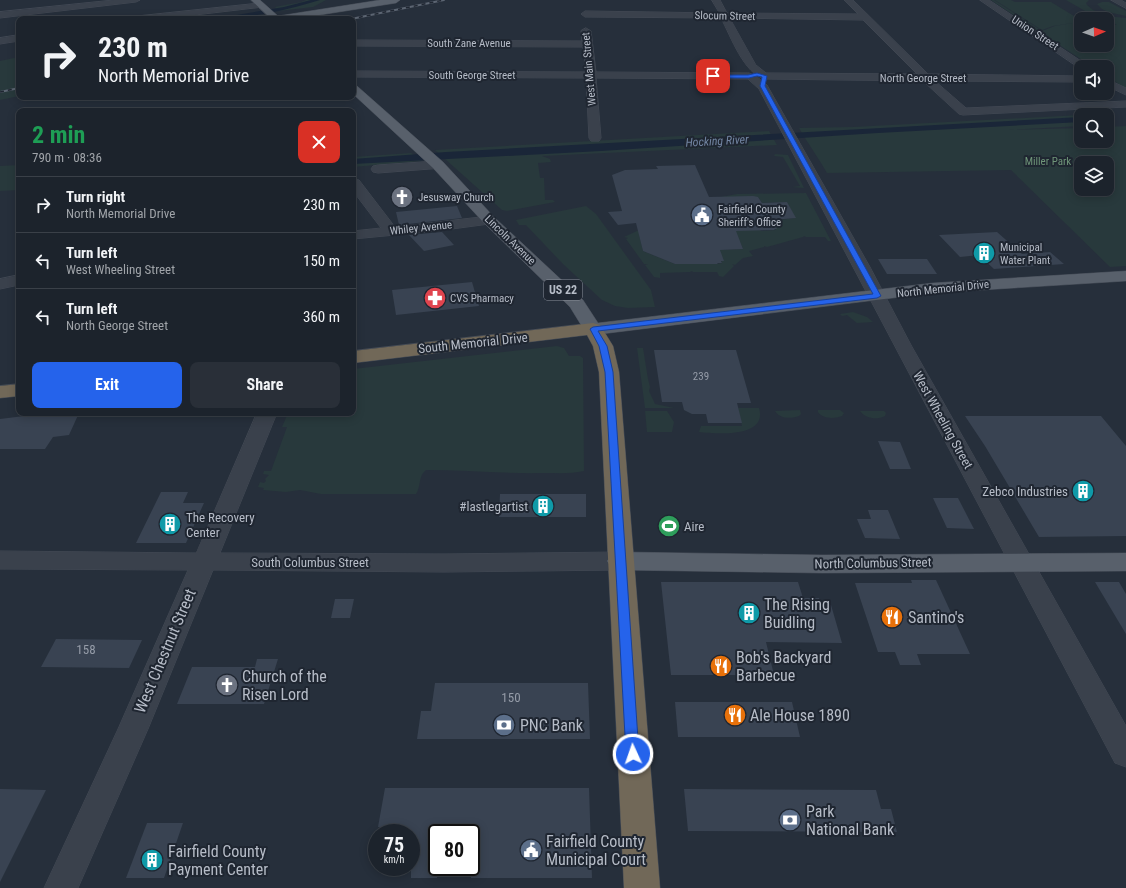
<!DOCTYPE html>
<html lang="en">
<head>
<meta charset="utf-8">
<style>
	:root { --surface:#1c232c; --page:#292f38; --text:#f1f3f6; --muted:#a0a4a9; --line:#3a4048; --accent:#2563eb }
	body { margin:0; font-family:"Roboto Condensed",sans-serif; background:var(--page); color:var(--text); height:100vh; display:flex; flex-direction:column; font-size:15px; white-space:nowrap }
	* { box-sizing:border-box; margin:0 }
	p { font-size:13px; color:var(--muted) }
	.icon { flex:none; width:22px; height:22px; fill:none; stroke:currentColor; stroke-width:2; stroke-linecap:round; stroke-linejoin:round }
	.map { position:relative; flex:1; overflow:hidden }
	.details { position:absolute; left:16px; top:108px; width:340px; height:308px; display:flex; flex-direction:column; background:var(--surface); border-radius:8px; box-shadow:0 2px 10px #0003,0 0 0 1px var(--line) }
	.details>* { flex:none }
	.top-card { position:absolute; left:16px; top:16px; width:340px; height:84px; border-radius:8px; box-shadow:0 2px 10px #0003,0 0 0 1px var(--line); background:#1c232c; color:var(--text); overflow:hidden }
	.needle { width:26px; rotate:88deg }
	.tools { position:absolute; left:1074px; top:12px; display:grid; gap:8px }
	.tools a { display:grid; place-items:center; width:40px; height:40px; border-radius:8px; background:var(--surface); box-shadow:0 2px 10px #0003,0 0 0 1px var(--line); font-size:20px }
	.speed { position:absolute; left:368px; top:824px; display:flex; gap:8px; font-size:20px; font-weight:700; text-align:center }
	.speed>* { display:grid; place-content:center; width:52px; height:52px; border-radius:50%; background:var(--surface); box-shadow:0 2px 10px #0003,0 0 0 1px var(--line); line-height:1 }
	.speed small { font-size:10px; font-weight:400 }
	.speed .limit { border:2px solid #111; border-radius:6px; background:#fff; color:#111 }
	.pin { position:absolute; display:grid; place-items:center; width:34px; height:34px; color:#fff; margin:-17px; border-radius:8px; box-shadow:0 2px 6px #0006 }
	.me { position:absolute; width:44px; margin:-22px; rotate:357deg; stroke-linejoin:round; filter:drop-shadow(0 0 3px #0008) }
	.turn { display:flex; align-items:center; gap:14px; height:84px; padding:0 16px; font-size:18px }
	.turn .icon { width:52px; height:52px; stroke-width:2.5 }
	.turn b { display:block; font-size:28px; line-height:34px }
	.round { display:grid; place-items:center; flex:none; width:42px; height:42px; border-radius:8px; background:var(--page) }
	.summary { display:flex; align-items:center; justify-content:space-between; height:68px; padding:0 16px }
	h1 { font-size:24px; font-weight:700; line-height:30px; color:#1e9e55 }
	.action { display:flex; gap:8px; margin-top:auto; padding:8px 16px }
	.action a { flex:1; height:46px; border-radius:8px; background:var(--accent); color:#fff; font-size:16px; font-weight:700; line-height:46px; text-align:center }
	.action a+a { background:var(--page); color:var(--text) }
	ul { padding:0; list-style:none }
	li { display:flex; align-items:center; gap:12px; height:56px; padding:0 16px; border-top:1px solid var(--line) }
	li div { flex:1 }
	li b { display:block; font-size:15px }
	li em { font-style:normal }
	.map>svg:first-child { display:block }
	.green { fill:#28393c; fill-rule:evenodd }
	.water { fill:#1a2638 }
	.building { fill:#394352 }
	.lines { fill:none; stroke-linecap:round; stroke-linejoin:round }
	.minor-casing { stroke:#434a55; stroke-width:1 }
	.major-casing { stroke:#434a55; stroke-width:1 }
	.highway-casing { stroke:#454c57; stroke-width:1 }
	.minor { fill:#3a414c; fill-rule:evenodd }
	.major { fill:#58606b; fill-rule:evenodd }
	.highway { fill:#716858; fill-rule:evenodd }
	.rail-casing { stroke:#5c6572; stroke-width:2 }
	.rail { stroke:#1f2631; stroke-width:1.5; stroke-dasharray:4; stroke-linecap:butt }
	.route { fill:#2563eb; stroke:#184099 }
	.labels { text-anchor:middle; dominant-baseline:central; stroke-width:4; stroke-linejoin:round; paint-order:stroke }
	.far-street-label { font-size:11px; fill:#b6bcc7; stroke:#1f2631 }
	.far-park-label { font-size:11px; fill:#6f9579; stroke:#1f2631 }
	.far-poi-label { font-size:11px; fill:#b6bcc7; stroke:#1f2631; text-anchor:start }
	.number-label { font-size:11px; fill:#959ca8 }
	.far-water-label { font-size:12px; font-style:italic; fill:#7285a2; stroke:#1f2631 }
	.shield { fill:#1f2631; stroke:#898f9a; stroke-width:1 }
	.shield-label { font-size:12px; font-weight:bold; fill:#b6bcc7 }
	.street-label { font-size:13px; fill:#b6bcc7; stroke:#1f2631 }
	.poi-label { font-size:13px; fill:#b6bcc7; stroke:#1f2631; text-anchor:end }
	.near-number-label { font-size:13px; fill:#959ca8 }
	.near-poi-label { font-size:16px; fill:#b6bcc7; stroke:#1f2631; text-anchor:start }
	.near-street-label { font-size:16px; fill:#b6bcc7; stroke:#1f2631 }
</style>
</head>
<body>
<div class="map">
<svg width="1126" height="888" viewBox="0 0 1126 888">
	<rect width="100%" height="100%" fill="#262f3b"/>
	<g class="green">
		<path d="M306,0H326L313,7L278,11L275,7L301,2Z"/>
		<path d="M991,0H994L1042,31L1055,26L1079,22L1053,26L1042,30L995,0H1011L1015,2H1051L1074,16H1083L1089,19H1081V45H1107V25H1117L1107,19H1091L1086,16L1092,15L1066,0H1059H1089L1086,3L1087,5L1093,10L1107,15L1106,16L1126,18V89L1107,76V67H1093Z"/>
		<path d="M1102,2H1109L1126,11V16L1108,12L1102,9L1097,4Z"/>
		<path d="M19,57V96L0,100V61Z"/>
		<path d="M1081,115V126L1007,130L1081,128V141H1107V127L1126,126V266L1110,267L1011,170L827,173C818,157 808,144 799,128L853,127ZM1081,163H1107V189H1081Z"/>
		<path d="M769,131L777,145L542,156L550,159L551,162L538,163L540,178H544L545,200H553L555,202L507,211L502,210L435,150Z"/>
		<path d="M411,153L421,161L353,167V157Z"/>
		<path d="M775,154L788,155L804,188L792,187L800,186L783,157L774,156Z"/>
		<path d="M19,165V190L0,191V166Z"/>
		<path d="M806,193L831,241H828L825,237H806L804,236L803,237L767,247L764,246V247L749,251L753,256L743,258L735,265L732,264L734,266L723,277L719,276L717,272H693L692,271L690,272L660,273V278L654,277L645,265L648,264H644L626,239L628,238L624,237L639,230V234L643,251L675,264H717L722,263L720,250L743,249L740,242L729,239L736,226L760,229L761,231L775,230L776,229L774,223L779,220L795,218L787,202L762,203L758,197H721L737,194Z"/>
		<path d="M586,206L596,214L651,290L655,307L628,308L615,306L602,300L563,264L526,225H519L516,220Z"/>
		<path d="M853,312L867,317L873,322L857,323L847,315L842,316L840,314Z"/>
		<path d="M557,346L564,348L569,356H580L583,358L584,471C571,474 558,473 544,473C505,474 466,470 426,470C418,476 421,487 416,494H321L300,490L286,492L263,490L264,488L258,487L260,482L264,483L266,481L265,479L269,475L263,474L264,471H271L287,427H282L288,413H353V369Z"/>
		<path d="M637,348H643L648,379L650,387L649,391L655,404L674,408H645Z"/>
		<path d="M738,408H759C768,438 717,434 699,432L701,426H742Z"/>
		<path d="M800,410L801,414L799,416C791,419 780,419 775,411Z"/>
		<path d="M818,410H840L844,413L842,416C834,419 823,419 818,412Z"/>
		<path d="M645,411H667L674,422L672,432H647Z"/>
		<path d="M860,411H884L886,413L885,416C877,420 866,419 860,411Z"/>
	</g>
	<g class="water">
		<path d="M311,0H320C288,10 247,19 213,19L284,7Z"/>
		<path d="M1081,117V122L878,133L601,151L353,164V159L446,152Z"/>
	</g>
	<g class="building">
		<path d="M695,165L709,197L753,196L758,197L762,203L787,202L796,218L772,220L777,229H774L775,230L736,231L743,249L720,250L724,261H721L722,263H717L718,264H675L643,251L636,223L618,225L608,212L622,211L612,175L625,170L658,169L656,166Z"/>
		<path d="M457,206L462,218L399,225L396,212Z"/>
		<path d="M442,232L454,245L424,251L409,235Z"/>
		<path d="M997,232L1022,254L1050,252L1064,264L994,269L979,255L960,257L939,235Z"/>
		<path d="M878,259H927L937,274H887Z"/>
		<path d="M472,282L479,306L396,315L392,290Z"/>
		<path d="M654,350H736L751,403H737L742,423H708L706,414H692L684,410L682,402H662Z"/>
		<path d="M48,413H79L69,435L53,437L45,449H0V419Z"/>
		<path d="M965,416H1101L1126,446V536L1039,537L985,446Z"/>
		<path d="M878,441L900,442L911,469H890Z"/>
		<path d="M161,492H188L183,503H204L186,543H136Z"/>
		<path d="M500,494H586V517H499Z"/>
		<path d="M933,498H958L974,529L947,528Z"/>
		<path d="M868,510H888L900,539L865,538L857,519H871Z"/>
		<path d="M911,580H936L970,654H917L921,665H900L895,652H878L855,583H912Z"/>
		<path d="M661,582H798L803,598H819L821,606L831,605L842,643L766,642L774,675H671Z"/>
		<path d="M1095,582H1119L1126,594V634Z"/>
		<path d="M335,599H354L350,618H331Z"/>
		<path d="M56,639L142,640L129,668L41,667Z"/>
		<path d="M257,659H278L264,704H177L192,667H255Z"/>
		<path d="M435,683H588L590,739H417L421,711H431Z"/>
		<path d="M675,702H792L800,737H678Z"/>
		<path d="M385,788H589L592,878H471V833H437V878H411V833H403L404,828L378,827Z"/>
		<path d="M0,789L46,790L0,882Z"/>
		<path d="M684,789L876,790L881,809H891L897,832L688,831Z"/>
		<path d="M147,823H183L164,878H126Z"/>
	</g>
	<g class="lines">
		<g class="minor-casing">
			<g id="minor">
				<path d="M114,0H140L136,2L0,18V12Z"/>
				<path d="M712,0H720L727,13L858,14L844,0H853L928,74L1081,76V82L935,81L966,108L1126,101V107L963,115L959,114L923,81L765,79C744,74 731,37 721,18L585,17L581,14L585,11L719,13ZM730,18L863,20L917,74L766,73L756,65Z"/>
				<path d="M980,0H989L1090,67H1081V69Z"/>
				<path d="M1111,0H1121L1126,3V8Z"/>
				<path d="M260,3H263L264,5L263,7L161,19H135L139,16Z"/>
				<path d="M586,28L591,31L596,72L749,73L756,76L767,85L870,267L911,345L1126,726V767L1115,763L759,89L748,79L596,78L601,138L599,141H591L589,138L586,78L353,77V71L586,72L583,47L353,46V40L582,41L581,31Z"/>
				<path d="M19,35V41L0,44V38Z"/>
				<path d="M1107,79L1126,88V95L1107,86Z"/>
				<path d="M438,161L443,162L444,165L443,168L378,173L373,172L371,169L373,166L378,165Z"/>
				<path d="M353,179L359,180L395,227L489,216L494,217L496,220L494,223L489,224L437,231L353,239V231L381,228L353,191Z"/>
				<path d="M19,275V285L0,289V279Z"/>
				<path d="M257,413H277L220,553L444,554L620,552L629,555L632,561L629,567L620,570L444,572L213,570L148,729L78,888H44L118,729L188,570L0,569V551L196,553Z"/>
			</g>
		</g>
		<g class="major-casing">
			<g id="major">
				<path d="M251,0H260L278,16L380,0H400L396,3L294,19H271Z"/>
				<path d="M353,85L357,86L443,162L494,217L583,300L598,323L933,283L1126,271V281L933,293L593,335L586,333L570,307L484,223L433,168L353,94Z"/>
				<path d="M620,552L822,555L1126,553V571L822,573L620,570L611,567L607,561L611,555Z"/>
			</g>
		</g>
		<g class="highway-casing">
			<g id="highway">
				<path d="M593,323L600,325L613,346L619,372L660,888H624L599,372L593,346L587,335L353,363V351Z"/>
				<path d="M19,384V396L0,398V386Z"/>
			</g>
		</g>
		<use href="#minor" class="minor"/>
		<use href="#major" class="major"/>
		<use href="#highway" class="highway"/>
		<g class="rail-casing">
			<g id="rail">
				<path d="M351,19L444,0"/>
				<path d="M0,92L19,88"/>
			</g>
		</g>
		<use href="#rail" class="rail"/>
	</g>
	<path class="route" d="M757,73L767,76L765,86L881,296L877,298L598,331L607,346L613,372L639,754L637,758L633,759L628,758L626,754L605,372L599,346L590,329L593,327L873,294L760,86L762,77L757,76L749,78H713L711,76L713,75H748Z"/>
	<defs>
		<g id="church-disc" transform="scale(1.15)"><circle r="9.5" fill="#6b7280" stroke="#1f2631"/><path d="M-1.2-6h2.4v3.5h3.3v2.4h-3.3V6h-2.4V-.1h-3.3v-2.4h3.3Z" fill="#fff"/></g>
		<g id="civic-disc" transform="scale(1.15)"><circle r="9.5" fill="#5c6f8a" stroke="#1f2631"/><path d="M-.6-6.5H3V-4.5H.6V-3L4-1V1h2V6H-6V1h2V-1L-.6-3ZM-1.2 2.5V6h2.4V2.5Z" fill="#fff"/></g>
		<g id="building-disc" transform="scale(1.15)"><circle r="9.5" fill="#0f9aa8" stroke="#1f2631"/><path d="M-4-6H4V6H1V3H-1V6H-4ZM-2.5-4.3h1.7v1.8h-1.7ZM.8-4.3h1.7v1.8H.8ZM-2.5-1h1.7V.8h-1.7ZM.8-1h1.7V.8H.8Z" fill="#fff"/></g>
		<g id="pharmacy-disc" transform="scale(1.15)"><circle r="9.5" fill="#e0444e" stroke="#1f2631"/><path d="M-2-6h4v4h4v4h-4v4h-4v-4h-4v-4h4Z" fill="#fff"/></g>
		<g id="stadium-disc" transform="scale(1.15)"><circle r="9.5" fill="#2e9e5b" stroke="#1f2631"/><path d="M0-5a6.5 5 0 1 0 0 10a6.5 5 0 1 0 0-10ZM-3.5-1.8h7v3.6h-7Z" fill="#fff"/></g>
		<g id="restaurant-disc" transform="scale(1.15)"><circle r="9.5" fill="#e8710a" stroke="#1f2631"/><path d="M-5-6h1v4h1v-4h1v4h1v-4h1v5L-1.5 .5V6h-2V.5L-5-1ZM5-6V6H3V1.5H1.5Q1.5-4 5-6Z" fill="#fff"/></g>
		<g id="bank-disc" transform="scale(1.15)"><circle r="9.5" fill="#5c6f8a" stroke="#1f2631"/><path d="M-6-4H6V4H-6ZM0-2.3a2.3 2.3 0 1 0 0 4.6a2.3 2.3 0 1 0 0-4.6Z" fill="#fff"/></g>
	</defs>
	<g fill-rule="evenodd">
		<use href="#church-disc" x="402" y="197"/>
		<use href="#civic-disc" x="702" y="215"/>
		<use href="#building-disc" x="984" y="253"/>
		<use href="#pharmacy-disc" x="435" y="298"/>
		<use href="#building-disc" x="1083" y="491"/>
		<use href="#building-disc" x="543" y="506"/>
		<use href="#building-disc" x="170" y="524"/>
		<use href="#stadium-disc" x="669" y="526"/>
		<use href="#building-disc" x="749" y="613"/>
		<use href="#restaurant-disc" x="892" y="617"/>
		<use href="#restaurant-disc" x="721" y="666"/>
		<use href="#church-disc" x="227" y="685"/>
		<use href="#restaurant-disc" x="735" y="715"/>
		<use href="#bank-disc" x="504" y="725"/>
		<use href="#bank-disc" x="790" y="820"/>
		<use href="#civic-disc" x="531" y="850"/>
		<use href="#building-disc" x="152" y="860"/>
	</g>
	<g class="labels">
		<g class="far-street-label">
			<text transform="translate(725 16) rotate(1)">Slocum Street</text>
			<text transform="translate(1035 33) rotate(33)">Union Street</text>
			<text x="469" y="43">South Zane Avenue</text>
			<text transform="translate(589 69) rotate(-95)">West Main Street</text>
			<text x="472" y="75">South George Street</text>
			<text x="923" y="78">North George Street</text>
			<text transform="translate(421 228) rotate(-6)">Whiley Avenue</text>
			<text transform="translate(510 240) rotate(44)">Lincoln Avenue</text>
			<text transform="translate(943 289) rotate(-6)">North Memorial Drive</text>
		</g>
		<g class="far-park-label">
			<text x="1048" y="161">Miller Park</text>
		</g>
		<g class="far-poi-label">
			<text x="418" y="197">Jesusway Church</text>
			<text x="718" y="209">Fairfield County<tspan x="718" dy="13">Sheriff's Office</tspan></text>
			<text x="1000" y="247">Municipal<tspan x="1000" dy="13">Water Plant</tspan></text>
			<text x="450" y="298">CVS Pharmacy</text>
		</g>
		<g class="number-label">
			<text x="701" y="376">239</text>
		</g>
		<g class="far-water-label">
			<text transform="translate(717 141) rotate(-3)">Hocking River</text>
		</g>
		<rect class="shield" x="544" y="280" width="38" height="20" rx="3"/>
		<g class="shield-label">
			<text x="563" y="290">US 22</text>
		</g>
		<g class="street-label">
			<text transform="translate(473 343) rotate(-6)">South Memorial Drive</text>
			<text transform="translate(943 420) rotate(61)">West Wheeling Street</text>
			<text x="310" y="562">South Columbus Street</text>
			<text transform="translate(873 563) rotate(-1)">North Columbus Street</text>
		</g>
		<g class="poi-label">
			<text x="1068" y="491">Zebco Industries</text>
			<text x="528" y="506">#lastlegartist</text>
			<text x="186" y="517" text-anchor="start">The Recovery<tspan x="186" dy="15">Center</tspan></text>
			<text x="684" y="526" text-anchor="start">Aire</text>
		</g>
		<g class="near-number-label">
			<text x="86" y="649">158</text>
			<text x="511" y="697">150</text>
		</g>
		<g class="near-poi-label">
			<text x="764" y="604">The Rising<tspan x="764" dy="18">Buidling</tspan></text>
			<text x="908" y="617">Santino's</text>
			<text x="736" y="657">Bob's Backyard<tspan x="736" dy="18">Barbecue</tspan></text>
			<text x="242" y="676">Church of the<tspan x="242" dy="18">Risen Lord</tspan></text>
			<text x="750" y="715">Ale House 1890</text>
			<text x="520" y="725">PNC Bank</text>
			<text x="806" y="811">Park<tspan x="806" dy="18">National Bank</tspan></text>
			<text x="546" y="841">Fairfield County<tspan x="546" dy="18">Municipal Court</tspan></text>
			<text x="168" y="851">Fairfield County<tspan x="168" dy="18">Payment Center</tspan></text>
		</g>
		<g class="near-street-label">
			<text transform="translate(165 651) rotate(-67)">West Chestnut Street</text>
		</g>
	</g>
</svg>
<div class="tools">
<a><svg class="needle" viewBox="-14 -14 28 28"><path d="M0-13l5 13h-10z" fill="#e53935"/><path d="M0 13l5-13h-10z" fill="#a0a4a9"/></svg></a>
<a><svg class="icon" aria-label="sound" viewBox="0 0 24 24"><path d="M4 9h4l5-4v14l-5-4H4zM17 9q2 3 0 6"/></svg></a>
<a><svg class="icon" aria-label="search" viewBox="0 0 24 24"><circle cx="10" cy="10" r="6"/><path d="M15 15l6 6"/></svg></a>
<a><svg class="icon" aria-label="layers" viewBox="0 0 24 24"><path d="M12 4l9 5-9 5-9-5zM3 14l9 5 9-5"/></svg></a>
</div>
<div class="speed"><div>75<small>km/h</small></div><div class="limit">80</div></div>
<div class="pin" style="left:713px;top:76px;background:#d93025"><svg class="icon" aria-label="arrive" viewBox="0 0 24 24"><path d="M6 21V4h12l-3 4 3 4H6"/></svg></div>
<svg class="me" style="left:633px;top:754px" viewBox="-20 -20 40 40"><circle r="17" fill="#2563eb" stroke="#fff" stroke-width="3"/><path d="M0-11L8 9 0 5-8 9z" fill="#fff"/></svg>
<div class="top-card">
<div class="turn"><svg class="icon" aria-label="right" viewBox="0 0 24 24"><path d="M7 20v-9h11M14 6l5 5-5 5"/></svg><div><b>230 m</b>North Memorial Drive</div></div>
</div>
<section class="details">
<div class="summary"><div><h1>2 min</h1><p>790 m · 08:36</p></div><a class="round" style="background:#d93025;color:#fff"><svg class="icon" aria-label="close" viewBox="0 0 24 24"><path d="M6 6l12 12M18 6L6 18"/></svg></a></div>
<ul>
<li><svg class="icon" aria-label="right" viewBox="0 0 24 24"><path d="M7 20v-9h11M14 6l5 5-5 5"/></svg><div><b>Turn right</b><p>North Memorial Drive</p></div><em>230 m</em></li>
<li><svg class="icon" aria-label="left" viewBox="0 0 24 24"><path d="M17 20v-9H6M10 6l-5 5 5 5"/></svg><div><b>Turn left</b><p>West Wheeling Street</p></div><em>150 m</em></li>
<li><svg class="icon" aria-label="left" viewBox="0 0 24 24"><path d="M17 20v-9H6M10 6l-5 5 5 5"/></svg><div><b>Turn left</b><p>North George Street</p></div><em>360 m</em></li>
</ul>
<div class="action"><a>Exit</a><a>Share</a></div>
</section>
</div>
</body>
</html>
